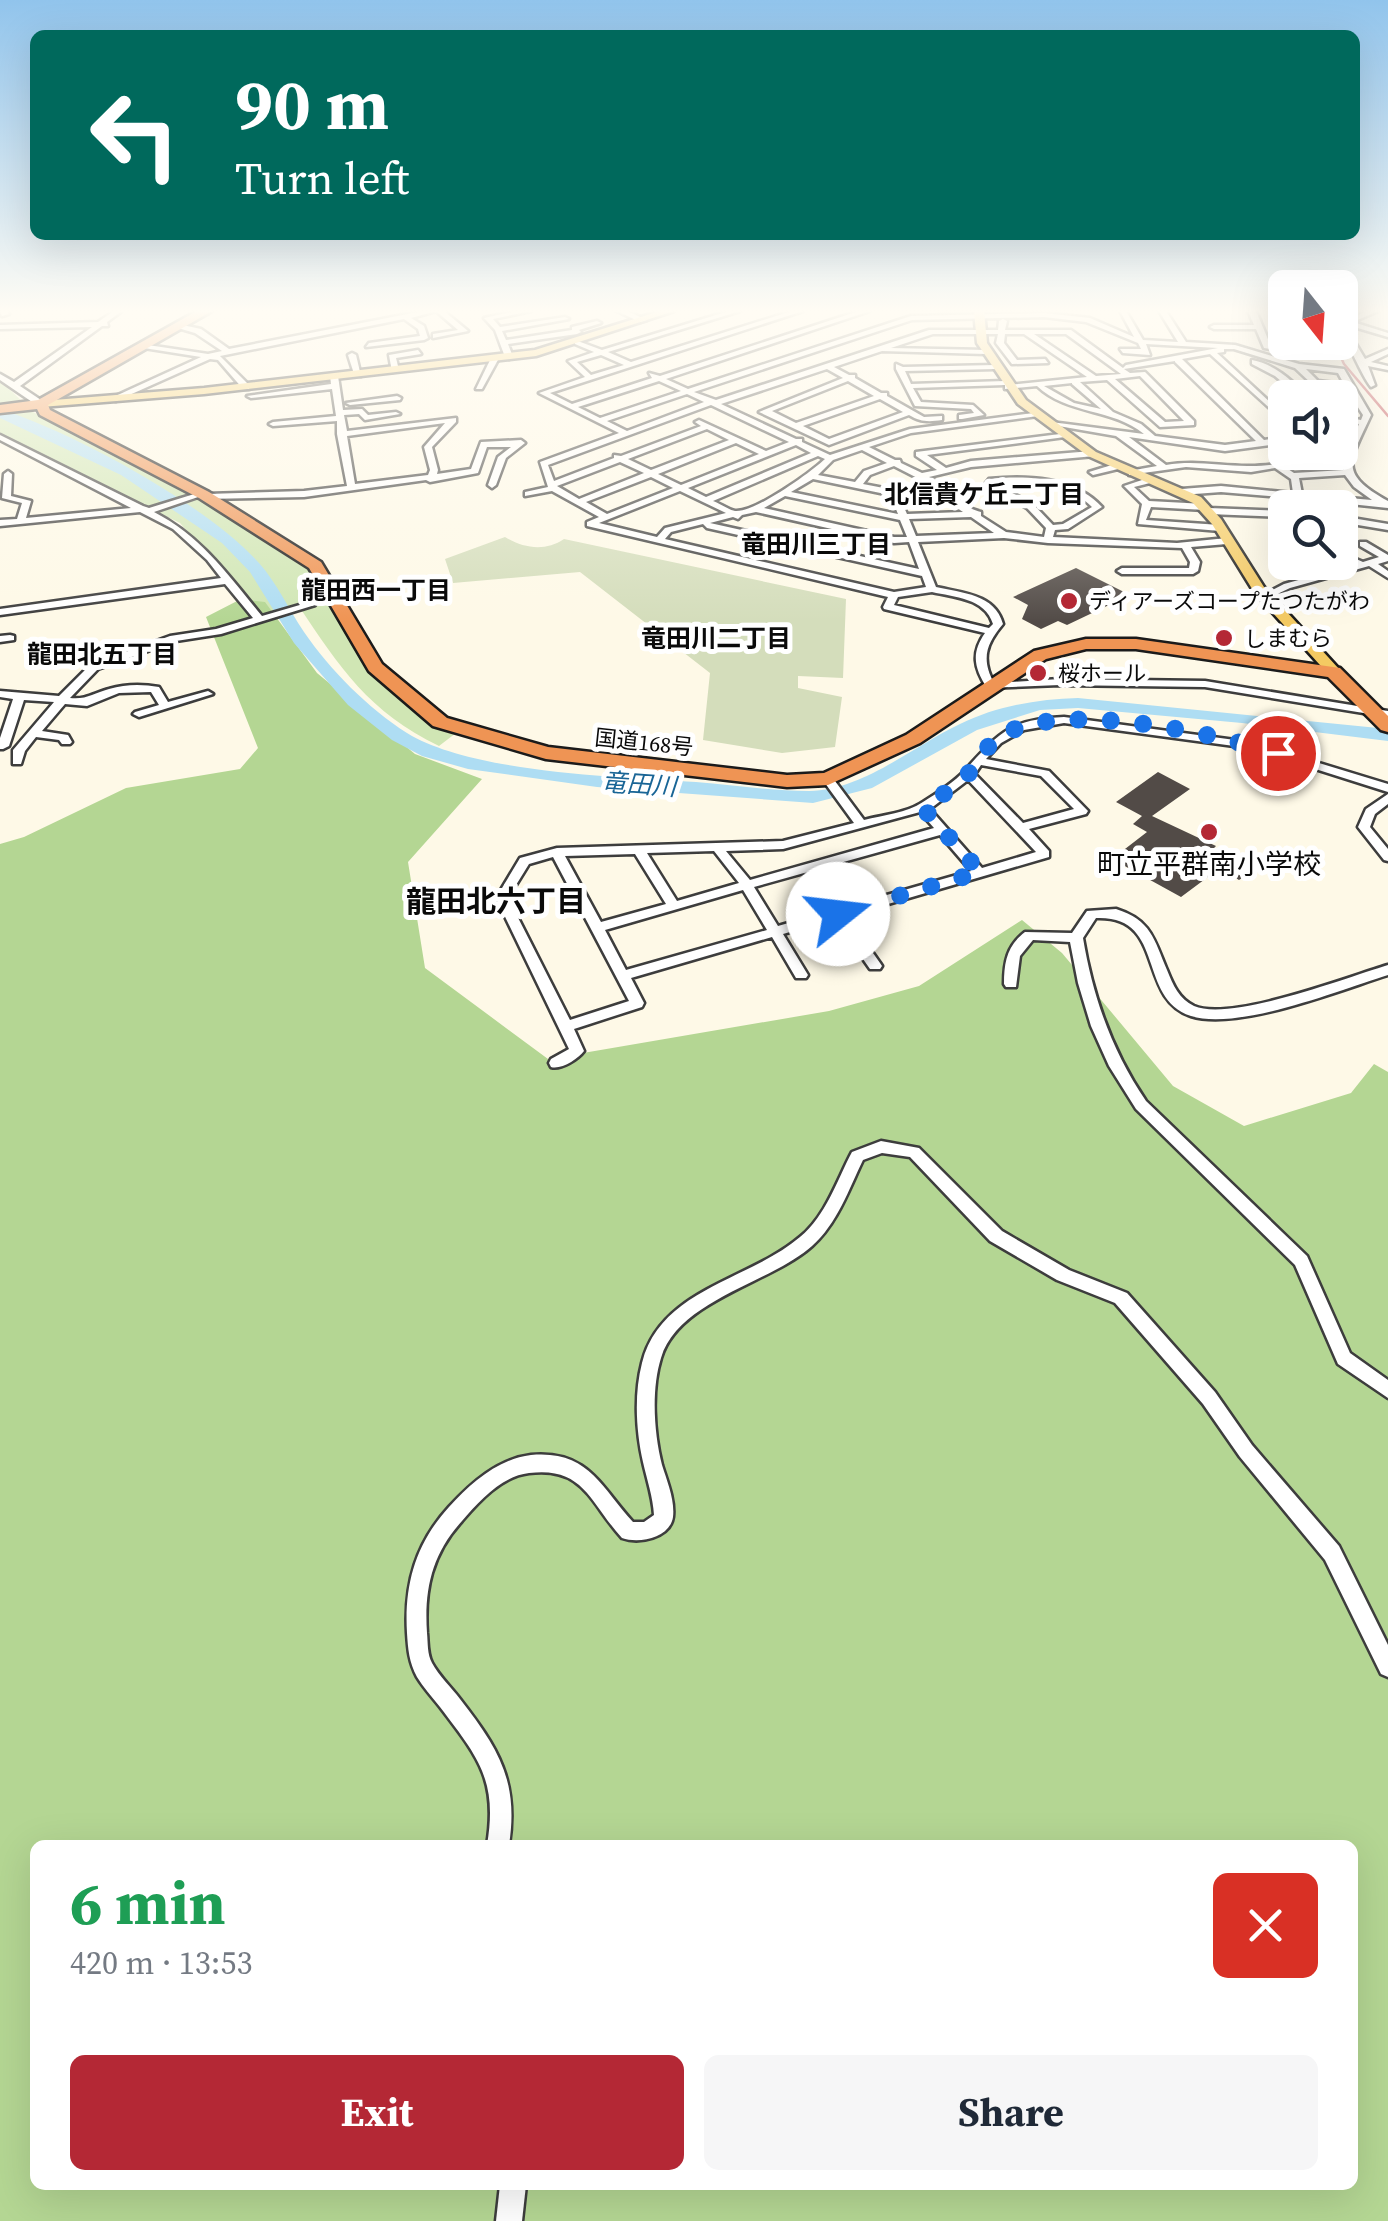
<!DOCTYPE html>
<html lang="en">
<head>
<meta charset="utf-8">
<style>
	:root { --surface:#fff; --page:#f6f6f7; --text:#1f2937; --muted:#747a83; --accent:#b42835 }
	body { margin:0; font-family:"Source Serif 4","Noto Sans JP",serif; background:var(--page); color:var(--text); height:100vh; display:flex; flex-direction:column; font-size:38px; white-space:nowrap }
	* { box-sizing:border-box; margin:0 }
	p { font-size:32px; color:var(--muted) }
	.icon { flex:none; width:55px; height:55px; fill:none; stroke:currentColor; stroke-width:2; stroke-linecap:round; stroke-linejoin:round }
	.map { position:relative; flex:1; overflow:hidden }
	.panel { position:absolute; left:30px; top:1840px; width:1328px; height:350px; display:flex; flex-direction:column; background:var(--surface); border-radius:15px; box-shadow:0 10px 40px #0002 }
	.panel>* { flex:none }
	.banner { position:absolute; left:30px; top:30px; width:1330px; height:210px; border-radius:15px; box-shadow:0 10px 40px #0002; background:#00695c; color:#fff; overflow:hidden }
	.needle { width:65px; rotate:163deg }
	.fabs { position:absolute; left:1268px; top:270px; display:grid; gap:20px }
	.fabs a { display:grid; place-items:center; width:90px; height:90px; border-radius:15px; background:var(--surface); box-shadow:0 10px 40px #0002; font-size:50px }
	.pin { position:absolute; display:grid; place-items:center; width:85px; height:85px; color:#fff; margin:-42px; border:5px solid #fff; border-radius:50%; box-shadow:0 2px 10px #0007 }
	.me { position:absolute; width:110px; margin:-55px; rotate:74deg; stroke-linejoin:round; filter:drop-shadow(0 0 8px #0008) }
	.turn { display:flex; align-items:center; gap:35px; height:210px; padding:0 40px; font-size:45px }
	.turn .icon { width:130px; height:130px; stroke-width:2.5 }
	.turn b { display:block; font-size:70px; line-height:85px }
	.round { display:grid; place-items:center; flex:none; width:105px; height:105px; border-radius:15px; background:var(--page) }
	.head { display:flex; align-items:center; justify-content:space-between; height:170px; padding:0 40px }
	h1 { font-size:60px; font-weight:700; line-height:75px; color:#1e9e55 }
	.button { display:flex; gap:20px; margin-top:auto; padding:20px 40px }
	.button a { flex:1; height:115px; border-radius:15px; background:var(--accent); color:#fff; font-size:40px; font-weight:700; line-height:115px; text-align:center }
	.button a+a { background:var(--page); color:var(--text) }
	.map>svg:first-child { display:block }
	.green { fill:#d0e6b4 }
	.forest { fill:#b4d693; fill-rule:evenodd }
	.cemetery { fill:#d4ddbb }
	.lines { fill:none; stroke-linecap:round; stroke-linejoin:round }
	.river { fill:#aeddf3; fill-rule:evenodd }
	.building { fill:#524b47 }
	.minor-casing { stroke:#3d3d3d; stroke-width:5 }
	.major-casing { stroke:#1b1b1b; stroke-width:5 }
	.highway-casing { stroke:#1b1b1b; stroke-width:5 }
	.minor { fill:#fff; fill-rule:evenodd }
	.major { fill:#f4ca62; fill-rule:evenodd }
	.highway { fill:#ef9454; fill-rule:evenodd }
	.rail { stroke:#b42835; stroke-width:2.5 }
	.route { stroke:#1a73e8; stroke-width:18; stroke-dasharray:0 32.4 }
	.poi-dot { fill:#b42835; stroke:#fff; stroke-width:4 }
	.labels { text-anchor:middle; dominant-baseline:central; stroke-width:10; stroke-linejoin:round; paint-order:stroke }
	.far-poi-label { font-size:22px; fill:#0a0a0a; stroke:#fff; text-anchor:start }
	.far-street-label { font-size:22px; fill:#0a0a0a; stroke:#fff }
	.far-neighbourhood-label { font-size:25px; font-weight:bold; fill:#0a0a0a; stroke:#fff }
	.far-water-label { font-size:25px; font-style:italic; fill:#196596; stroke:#fff }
	.poi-label { font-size:28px; fill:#0a0a0a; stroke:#fff }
	.neighbourhood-label { font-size:30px; font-weight:bold; fill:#0a0a0a; stroke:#fff }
</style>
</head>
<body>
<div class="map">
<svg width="1388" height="2221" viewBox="0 0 1388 2221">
	<rect width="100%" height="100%" fill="#fef9e7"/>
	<path class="green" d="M0,380L33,412L188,491L318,573L375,673L432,723L456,733L439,746C369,712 340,668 298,605L259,614L180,523L0,435Z"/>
	<path class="forest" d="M241,599L265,602L317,673L415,754L482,779L408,862L425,968L548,1059L829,1011L919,986L1022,920L1062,953L1173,1086L1244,1126L1351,1093L1374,1064L1388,1072V2221H0V844L24,837L126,788L240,769L258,748L206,617ZM35,1845H1352V2185H35Z"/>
	<path class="cemetery" d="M505,537C523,548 545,552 564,539L846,599L843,678L798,676V688L842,697L835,747L782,753L703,740L710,673L580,572L453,583L445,559Z"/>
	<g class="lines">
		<path class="river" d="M0,409C75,433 207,505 259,563C277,583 289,610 304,632C330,670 368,708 407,733C472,773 618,777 696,782C733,785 772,791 809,791C864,790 913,746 960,724C997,706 1038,699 1078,698L1388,729V741L1242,723L1078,708L1040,710L977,730L872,788L813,803L597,787L468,769L422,756L392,740L348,705L294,643L250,572L222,543L121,475L0,418Z"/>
	</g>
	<g class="building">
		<path d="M1076,568L1130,595L1067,625L1058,621L1041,629L1022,619L1028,605L1013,597Z"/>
		<path d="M1158,772L1190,789L1152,816L1216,846L1213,849L1251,872L1239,880L1220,868L1181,897L1112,859L1147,832L1133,824L1142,816L1116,802Z"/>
	</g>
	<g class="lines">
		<g class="minor-casing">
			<g id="minor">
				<path d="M0,311H6L9,314L2,316Z"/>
				<path d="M114,311H122L107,322L108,326H102L20,386L44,402V406H38L0,380V374L14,382L92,327L0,329V325L98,322Z"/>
				<path d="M423,311H444L468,331L433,338V334L458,330L436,311L411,318L424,326L428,338L424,340L366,347L369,343L420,336L418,329L404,319L220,356L249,385V389H243L218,360L210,359L116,401L109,399L201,357L144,348L141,344L208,354L222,351L195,333L178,328V324L201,329L229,349Z"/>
				<path d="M516,311H531L493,319L500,327L565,317L569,319L502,331L506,340L572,330V327L597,321L601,323L579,330L581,332L577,334L508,344L513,357L509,359L505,357L495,330L484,318Z"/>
				<path d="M617,311H627L647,320L640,322Z"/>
				<path d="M729,311H740L608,352L631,362L792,311H803L550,393L572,404L652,378L649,373L660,376L859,311H870L666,379L688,389L911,316L1044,313L1090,318L1134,337L1120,311H1126L1143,340L1178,342L1159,311H1166L1186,342L1235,345L1299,364L1344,369L1371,415C1350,461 1337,473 1388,501V508L1303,499L1305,508H1296L1294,498L1221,492L1181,495L1177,492L1181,489L1221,486L1293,493L1291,479L1275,468L1251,472L1186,467L1129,475V471L1157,466L1116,436L1047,424L1051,422L1144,434C1113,408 1067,415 1037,386L1005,389V385H1008L1087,377L1024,334H1005L1004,343L1017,360L1045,359L1048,363L1012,364L996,343L998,334H933L891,348L986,350L990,352L986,354L882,351L834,367L849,375H855V378L881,393H887V396L924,417L942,416V420C928,422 921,422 909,415L829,445L759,412L843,378L827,369L721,404L796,439H802V442L830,455L910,429L1041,412L1042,414L1038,416L911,433L869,447L895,460H900L901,463L922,473L937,470L916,456V452L1068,433L1069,435L1065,437L927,455L946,468L971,461L1092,451L1095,452V456L971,467L929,477C948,486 959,507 981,512V516L1006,532L1044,537L1046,528L1027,508L986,486L985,484L989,479C1026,475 1075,477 1102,507L1068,529L1055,530L1053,537L1177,543L1227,538L1232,541L1227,544L1191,547L1200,562L1198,571L1193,574H1122L1117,571L1122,568H1189L1190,562L1182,548L1048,543L1004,538L918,542L936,587C962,593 995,594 1003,624C986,644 981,659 994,683L1060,679L1205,681L1388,711V717L1205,687L1060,685L987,688C974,668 971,653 985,633L884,609L883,607L888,597L587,526V522L599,517L552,491L525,496V492L548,487L540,462L619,433L539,393L585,377L568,361L594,352L575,344V340L602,350ZM1044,317L1086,322L1138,343L1141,349H1120L1123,353L1150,355L1146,344L1218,348L1126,365L1123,368L1071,330H1005L1007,321L1003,319L999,321L998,330H929L716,400L694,392L912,320ZM1034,334H1066L1121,374L1096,376ZM1224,349H1234L1295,368L1313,385L1346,389L1363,415L1361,420L1340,416V420L1359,424L1344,459C1311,455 1280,467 1247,466C1220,466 1194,460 1166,465L1129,437L1225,451L1285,443V437L1264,440L1182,359L1210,354L1285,422V416L1217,353L1224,352ZM601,355L624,365L591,375L577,362ZM1175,361V362L1256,441L1225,445L1155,436L1141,424L1113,412L1080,382L1107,380L1160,427L1194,425V421L1145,372L1130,373L1124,369ZM1306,369L1338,373L1344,384L1318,381ZM1140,376L1184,421L1165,422L1115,379ZM659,381L681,391L600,418L578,407ZM848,381L874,396L796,423L772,411ZM1072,383V384L1101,409L1074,403L1044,386ZM687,394L704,402L627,431L607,421ZM880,399L903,412L829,439L803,426ZM711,405L789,442L766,451L699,420L695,422L701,426L621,456L614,455V458L554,481L548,465ZM707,429L729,440L651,470L628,459ZM736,443L759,454L681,485L658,474ZM796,445L811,453L706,497L688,488ZM862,450L887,463L864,471L855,482L818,475L833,460ZM818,456L825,459C811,472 755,513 735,511C729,510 719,503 713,501ZM620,462L644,473L579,499L557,486ZM1323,462L1344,465V470L1294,473L1285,467ZM894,466L933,486L935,490H894L863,484L870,475ZM1345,475L1354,487L1372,500L1302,494L1299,478ZM651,477L673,488L607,514L586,502ZM813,479L890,495L898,514L791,492ZM995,484C1027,484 1068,481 1092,507L1063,524L1053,525L1033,504ZM680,491L726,513L665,528L657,537L599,523ZM785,496L900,520L907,537H894L764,508ZM899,496H939L963,512L907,514ZM756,512L894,543L909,542L919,569L710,523L733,517L738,519L742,515ZM971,517L994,533L916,536L909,519ZM703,524L707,528L922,576L926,587L894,592L665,539L671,532ZM932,592C954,597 985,598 993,624L989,628L894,605L898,597Z"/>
				<path d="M1248,311H1256L1270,344L1304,350L1301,342H1308L1313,353L1309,355L1264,348L1256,329H1214L1210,327L1214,325H1254Z"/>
				<path d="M1368,311H1378L1353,322L1388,333V337L1344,324L1365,359L1388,349V354L1371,362L1388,366V370L1368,366L1375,385L1371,387C1364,379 1340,330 1340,318L1346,320Z"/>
				<path d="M418,350L421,354L396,358L399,370L392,372L389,355Z"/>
				<path d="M352,353L356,355L361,376L354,374L348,355Z"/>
				<path d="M492,356L499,358L482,389H476Z"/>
				<path d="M1252,360C1275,364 1293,382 1310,398H1301L1275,376L1252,364Z"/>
				<path d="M896,364L903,367L995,365L999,367L995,369L905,371L911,384L1005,381L1009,383L1005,385L913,388L921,402L973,405L984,415L962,419H959V415L974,413L971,409L915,406L896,369Z"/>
				<path d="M334,374L338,376L343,410L362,409L368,415L396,412L400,414L365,420L359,414L344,415L347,431L456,418V422L432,447L438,470L437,474L471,469L481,442L521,440L525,443L506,458L496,485L492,488L488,485L498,457L511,447H487L478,473L430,482L426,480L304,497L204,499V495L207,494L304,491L347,486L337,434V421L273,426L269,424L273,422L336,416L332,389L251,398L247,396L331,384L330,376ZM445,423L424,447L430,470L428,475L355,484L347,436Z"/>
				<path d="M397,396L401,398L400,400L350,405L346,403Z"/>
				<path d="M0,435L143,506L149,508L204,491V495L154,512C201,536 229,576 262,616L310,602L315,605L221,634L176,641L98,669L70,698C86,700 94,693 109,689C126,684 142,684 159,687L168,702L208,691L213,694L139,717L133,714L135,712L159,705L151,692L119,693L87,706L65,704L42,731L68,735L72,742L70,744H62L59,740L36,737L25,751L21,764H13V750L54,702L24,700L9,746L3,749H0V738L13,699L0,697V691L59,696L90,665L170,636L216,629L253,618L225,584L0,615V609L221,578L207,560L173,529L140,512L0,526V520L17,519L22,503L2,498L4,474L8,471L12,474L11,496L31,501L26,518L131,508L0,440Z"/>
				<path d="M1115,464L1119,467L1118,469L1093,475L1089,472Z"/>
				<path d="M1151,477L1154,478V482L1134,487L1149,501L1205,504L1208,505L1209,508L1285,511V517L1209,514L1206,513L1205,510L1151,507L1146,520L1220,525L1225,528L1220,531L1138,524L1142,504L1124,486Z"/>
				<path d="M1340,516L1388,524V530L1340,522Z"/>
				<path d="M1360,542H1366L1388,555V561L1378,564L1388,571V578L1369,566L1290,588L1269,598L1261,596L1284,584L1353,565L1340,559V552L1363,562L1379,557L1360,546Z"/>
				<path d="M360,579L363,580V584L332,590L327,587Z"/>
				<path d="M10,635L14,636V640L0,642V636Z"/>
				<path d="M1064,717L1250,742L1388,784V792L1249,748L1064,723L1024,730L1001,743L986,759L1049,771L1088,811L1086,814L1029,829L1049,851V857L847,916L880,963L882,966L880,969H870L835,919L783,934L808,975L806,978H796L772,937L631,978L644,1003L642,1007L574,1029L584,1051C578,1059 561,1070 551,1067L549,1063L551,1059L569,1049L496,898L520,858L557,848L783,841L854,823L822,779L824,777H832L864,820C883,815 907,813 923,802C937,793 955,782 966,769C1000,732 1011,719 1064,717ZM981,765L1041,776L1074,809L1023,823L975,774ZM968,780L1036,852L982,868L930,809ZM920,812L934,828L750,880L726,851L783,849ZM940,835L971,871L778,926L754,887ZM714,851L739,883L677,901L647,853ZM635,854L666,904L601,922L565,856ZM553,857L629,1001L570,1020L508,898L529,864ZM743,890L767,930L626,970L605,930Z"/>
				<path d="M1388,794V804L1375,814L1370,827L1388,849V861L1384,860L1358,827L1366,809Z"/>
				<path d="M1116,909C1151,920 1154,939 1167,970C1173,985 1179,999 1194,1006C1231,1022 1348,977 1388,965V975C1340,990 1238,1031 1191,1016C1136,998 1167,915 1096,918L1083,938C1093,998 1112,1051 1146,1101L1307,1256L1350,1353L1388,1380V1398L1338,1364L1295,1265L1136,1109L1109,1066L1091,1026L1078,983L1070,942L1033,940L1020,956L1016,987H1006L1004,984C1004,962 1007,946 1025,932L1072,933L1087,911Z"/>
				<path d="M881,1141L919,1148L1002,1231L1069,1270L1127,1293L1215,1392L1252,1445L1339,1546L1388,1645V1677L1381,1674L1325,1560L1240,1457L1203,1404L1115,1303L1057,1280L990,1241L910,1157L882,1153L863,1160C849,1189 837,1224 812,1246C771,1283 678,1300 661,1358C651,1390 654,1433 662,1465C667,1481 675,1500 673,1517C670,1538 639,1544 622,1538C590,1503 584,1466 529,1473C502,1476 479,1501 462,1521C432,1554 424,1589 427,1633C428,1643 427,1654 432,1663C439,1676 451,1687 460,1699C498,1748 519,1781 509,1845H487C498,1780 478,1757 440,1707C432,1697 423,1687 417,1677C409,1662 408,1649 407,1633C404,1584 416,1543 449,1507C471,1483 498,1459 531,1455C588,1450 600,1486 633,1522H644L654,1515C653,1497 647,1480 643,1462C636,1431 634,1394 642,1363C660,1289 750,1280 800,1237C826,1216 837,1180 852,1152Z"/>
				<path d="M500,2185H526L522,2221H496Z"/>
			</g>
		</g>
		<g class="major-casing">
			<g id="major">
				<path d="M660,311H674L536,356L204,394L41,407L36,404L41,401L204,388L535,350Z"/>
				<path d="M974,311H984L987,343L1026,400L1096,452L1201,497L1221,519L1264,587L1339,669V675H1329L1254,592L1212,524L1193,503L1088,456L1018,404L977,343Z"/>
			</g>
		</g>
		<g class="highway-casing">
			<path id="highway" d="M197,311H212L48,405L50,410L209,492L321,562L382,664L447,718L548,747L787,775L824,773L906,735L1034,651L1086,639H1136L1340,668L1388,716V732L1381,730L1328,677L1136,649H1086L1046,659L920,743L828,785L787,787L546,759L433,726L369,671L309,568L199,498L40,415L37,409L0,413V405L38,400Z"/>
		</g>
		<use href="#minor" class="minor"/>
		<use href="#major" class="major"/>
		<use href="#highway" class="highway"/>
		<path class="rail" d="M1334,342L1344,364L1388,416"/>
	</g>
	<linearGradient id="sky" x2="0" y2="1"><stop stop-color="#91c4ec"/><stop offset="0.5" stop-color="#fffcf4"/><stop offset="1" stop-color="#fffcf4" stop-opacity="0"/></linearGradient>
	<rect width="1388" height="622" fill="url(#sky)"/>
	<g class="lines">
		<path class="route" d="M838,914L980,872L923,808C937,798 954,788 966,776C977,766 987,743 1000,736C1064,699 1209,733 1278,753"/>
	</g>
	<g class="poi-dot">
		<circle cx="1069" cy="601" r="10"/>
		<circle cx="1224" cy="638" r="10"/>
		<circle cx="1038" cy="673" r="10"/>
		<circle cx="1209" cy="832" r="10"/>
	</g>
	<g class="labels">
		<g class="far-poi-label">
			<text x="1089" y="601">ディアーズコープたつたがわ</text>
			<text x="1244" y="638">しまむら</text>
			<text x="1058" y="673">桜ホール</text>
		</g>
		<g class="far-street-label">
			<text transform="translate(644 742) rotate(6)">国道168号</text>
		</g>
		<g class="far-neighbourhood-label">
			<text x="984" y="494">北信貴ケ丘二丁目</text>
			<text x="816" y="544">竜田川三丁目</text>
			<text x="376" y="590">龍田西一丁目</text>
			<text x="716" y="638">竜田川二丁目</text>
			<text x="102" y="654">龍田北五丁目</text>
		</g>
		<g class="far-water-label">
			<text transform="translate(639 784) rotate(4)">竜田川</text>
		</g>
		<g class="poi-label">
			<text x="1209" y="864">町立平群南小学校</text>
		</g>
		<g class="neighbourhood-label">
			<text x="496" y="901">龍田北六丁目</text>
		</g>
	</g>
</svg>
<div class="fabs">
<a><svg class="needle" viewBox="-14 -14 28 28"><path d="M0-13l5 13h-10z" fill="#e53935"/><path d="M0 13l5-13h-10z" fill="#747a83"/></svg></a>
<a><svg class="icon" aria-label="sound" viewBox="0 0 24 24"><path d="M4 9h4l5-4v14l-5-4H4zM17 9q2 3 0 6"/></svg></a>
<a><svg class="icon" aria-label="search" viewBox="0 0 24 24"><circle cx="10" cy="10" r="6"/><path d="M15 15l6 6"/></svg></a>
</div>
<div class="pin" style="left:1278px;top:753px;background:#d93025"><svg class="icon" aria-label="arrive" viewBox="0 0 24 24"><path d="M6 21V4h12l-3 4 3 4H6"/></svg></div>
<svg class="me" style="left:838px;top:914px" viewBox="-20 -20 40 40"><circle r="19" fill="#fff"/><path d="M0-13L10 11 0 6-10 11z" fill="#1a73e8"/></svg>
<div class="banner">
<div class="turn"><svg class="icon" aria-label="left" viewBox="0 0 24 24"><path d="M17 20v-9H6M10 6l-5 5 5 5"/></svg><div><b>90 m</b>Turn left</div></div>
</div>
<section class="panel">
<div class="head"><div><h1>6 min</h1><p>420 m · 13:53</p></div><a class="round" style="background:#d93025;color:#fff"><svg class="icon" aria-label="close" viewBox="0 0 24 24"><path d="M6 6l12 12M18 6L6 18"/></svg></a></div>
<div class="button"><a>Exit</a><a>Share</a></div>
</section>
</div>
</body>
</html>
